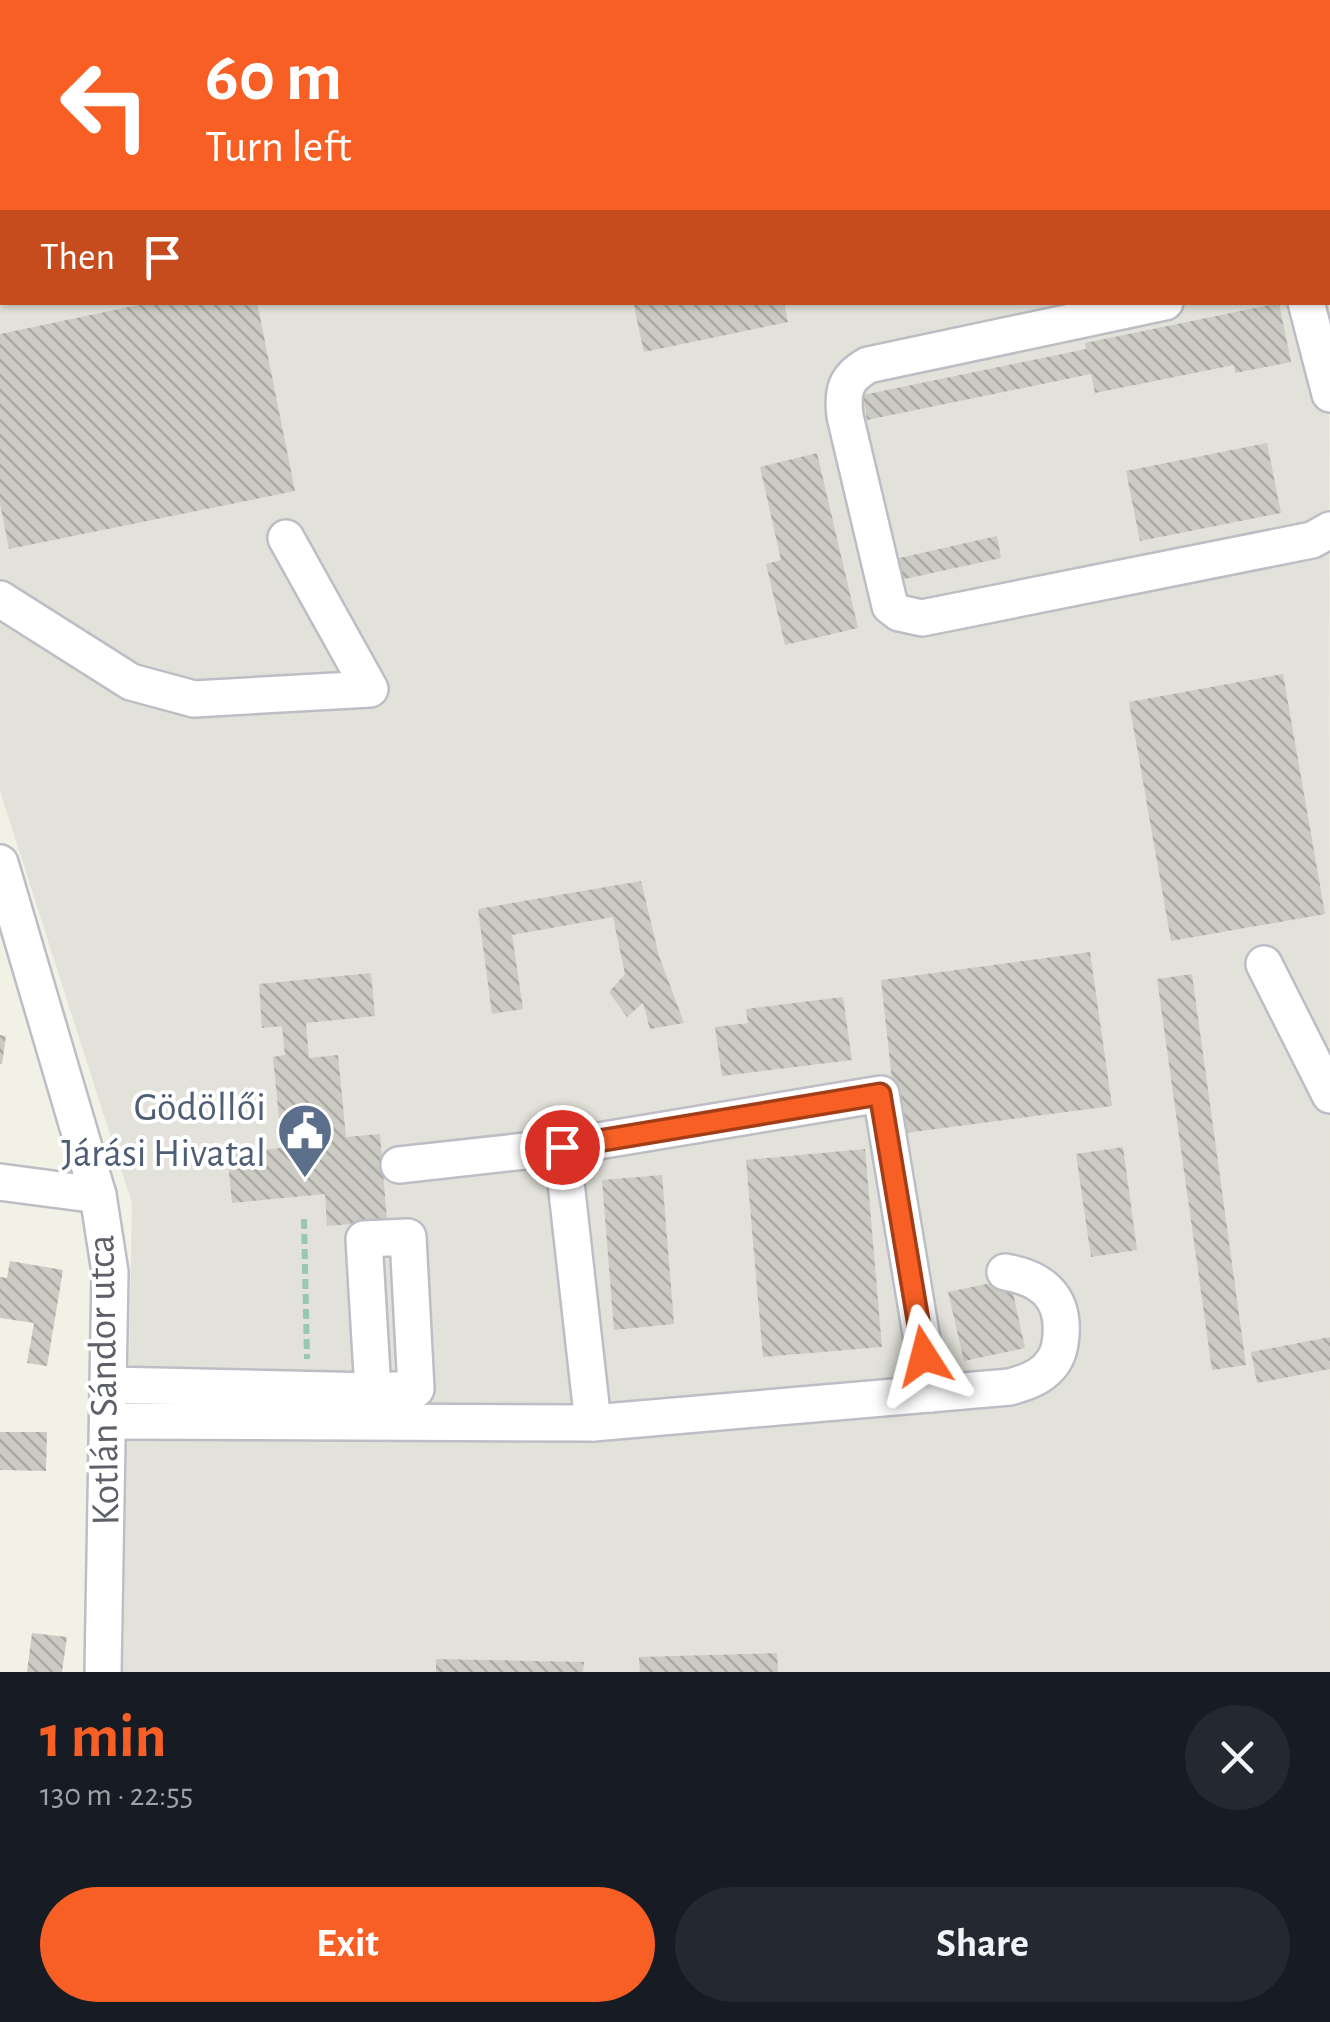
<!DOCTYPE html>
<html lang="en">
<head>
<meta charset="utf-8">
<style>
	:root { --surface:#171b24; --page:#242831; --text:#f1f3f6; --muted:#9ea1a6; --accent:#f85f25 }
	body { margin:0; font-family:"Alegreya Sans",sans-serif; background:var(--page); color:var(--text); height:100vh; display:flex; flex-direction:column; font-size:38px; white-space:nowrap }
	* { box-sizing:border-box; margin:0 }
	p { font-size:32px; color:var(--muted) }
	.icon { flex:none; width:55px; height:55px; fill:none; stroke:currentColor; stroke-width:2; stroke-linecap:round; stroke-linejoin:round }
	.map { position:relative; height:1672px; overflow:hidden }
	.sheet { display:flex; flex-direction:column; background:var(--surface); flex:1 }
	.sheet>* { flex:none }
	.guide { position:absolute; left:0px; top:0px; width:1330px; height:305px; box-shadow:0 2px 8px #0004; background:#f85f25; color:#fff; overflow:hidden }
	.pin { position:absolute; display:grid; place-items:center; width:85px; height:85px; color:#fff; margin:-42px; border:5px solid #fff; border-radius:50%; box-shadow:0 2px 10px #0007 }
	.me { position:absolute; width:110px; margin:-55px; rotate:351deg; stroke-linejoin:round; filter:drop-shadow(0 0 8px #0008) }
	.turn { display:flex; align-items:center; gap:35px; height:210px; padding:0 40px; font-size:45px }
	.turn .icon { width:130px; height:130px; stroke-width:2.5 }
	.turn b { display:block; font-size:70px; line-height:85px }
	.then { display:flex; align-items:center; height:95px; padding:0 40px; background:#0003; gap:20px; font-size:38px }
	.round { display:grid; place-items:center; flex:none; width:105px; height:105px; border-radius:52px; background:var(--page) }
	.head { display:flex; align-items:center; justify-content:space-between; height:170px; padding:0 40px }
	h1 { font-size:60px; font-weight:700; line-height:75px; color:var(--accent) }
	.action { display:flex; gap:20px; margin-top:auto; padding:20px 40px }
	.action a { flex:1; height:115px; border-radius:60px; background:var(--accent); color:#fff; font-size:40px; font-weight:700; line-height:115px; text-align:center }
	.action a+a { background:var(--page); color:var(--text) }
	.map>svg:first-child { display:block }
	.industrial { fill:#e2e2da; fill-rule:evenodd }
	.building { fill:url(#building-back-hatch) }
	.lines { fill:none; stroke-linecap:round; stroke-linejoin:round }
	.minor-casing { stroke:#bdbec5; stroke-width:40 }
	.path { stroke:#98c9af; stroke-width:6; stroke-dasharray:10 5; stroke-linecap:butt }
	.minor { stroke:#fff; stroke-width:35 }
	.route-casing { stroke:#a13e18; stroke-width:25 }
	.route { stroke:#f85f25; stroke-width:18 }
	.labels { text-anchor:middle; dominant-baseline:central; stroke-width:8; stroke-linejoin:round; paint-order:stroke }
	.service-label { font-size:40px; fill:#4e5e75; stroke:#fff; text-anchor:end }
	.street-label { font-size:40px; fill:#5d6068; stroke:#fff }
</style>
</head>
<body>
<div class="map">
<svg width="1330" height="1672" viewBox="0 0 1330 1672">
	<defs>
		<pattern id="building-back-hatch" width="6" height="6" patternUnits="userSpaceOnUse" patternTransform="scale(2.5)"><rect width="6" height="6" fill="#cccbc3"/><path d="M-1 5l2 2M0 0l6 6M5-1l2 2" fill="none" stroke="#a9a8a2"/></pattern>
	</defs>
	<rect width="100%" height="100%" fill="#f1f1e6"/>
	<path class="industrial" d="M0,0H1329L1330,1672H123L132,1203L0,791ZM2,2H1328V302H2Z"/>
	<g class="building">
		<path d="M153,302H257L295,491L9,549L0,503V334Z"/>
		<path d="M633,302H784L788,322L644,352Z"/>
		<path d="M1279,303L1291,362L1235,373L1234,365L1095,393L1091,374L867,420L863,395L1086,349L1085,343Z"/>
		<path d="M1267,443L1281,513L1140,541L1126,471Z"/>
		<path d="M817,453L858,628L785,645L766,564L781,560L760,467Z"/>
		<path d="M997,536L1001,558L900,580L895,559Z"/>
		<path d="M1283,674L1325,914L1171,941L1129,702Z"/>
		<path d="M641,881L659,956L684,1023L650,1029L643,1003L627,1017L609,992L625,974L613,917L512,935L523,1009L492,1014L478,909Z"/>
		<path d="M1090,952L1112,1106L898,1134L881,980Z"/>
		<path d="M371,973L375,1016L306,1023L309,1058L338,1055L346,1137L380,1134L387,1221L327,1226L325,1194L232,1203L227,1153L282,1148L273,1057L285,1055L282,1026L262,1028L259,984Z"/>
		<path d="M1192,974L1246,1365L1212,1370L1157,979Z"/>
		<path d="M843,997L852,1060L722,1076L715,1027L748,1023L746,1009Z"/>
		<path d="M0,1035L6,1036L2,1064H0Z"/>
		<path d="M1123,1147L1137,1250L1091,1257L1076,1154Z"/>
		<path d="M865,1149L882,1347L763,1357L746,1160Z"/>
		<path d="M662,1175L674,1324L614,1330L602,1180Z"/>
		<path d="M10,1261L63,1270L47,1366L27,1363L34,1323L0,1318V1277L7,1278Z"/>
		<path d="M1010,1279L1025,1348L964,1361L948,1292Z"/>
		<path d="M1330,1337V1369L1257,1383L1251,1352Z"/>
		<path d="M0,1432H47L46,1471L0,1470Z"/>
		<path d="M32,1633L67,1637L62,1672H27Z"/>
		<path d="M777,1653L778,1672H640L639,1657Z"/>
		<path d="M436,1659L584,1662L583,1672H436Z"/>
	</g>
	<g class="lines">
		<g class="minor-casing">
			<g id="minor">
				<path d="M149,0L150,2"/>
				<path d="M549,0L550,2"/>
				<path d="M273,2L282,0"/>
				<path d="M1328,66L1330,65"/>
				<path d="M0,131H2"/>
				<path d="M1328,268H1330"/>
				<path d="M1165,302L868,365C845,378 842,391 845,416L890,606L899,613L922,618L1312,540L1330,530"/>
				<path d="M1306,302L1330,394"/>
				<path d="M0,599L131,682L194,699L370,689L286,538"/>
				<path d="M0,863L98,1195L110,1272L103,1672"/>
				<path d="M1264,964L1330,1095"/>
				<path d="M399,1165L562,1147"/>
				<path d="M0,1182L98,1195"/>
				<path d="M109,1385L373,1391L364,1239L408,1237L416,1389L373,1391"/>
				<path d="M109,1421L593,1423L1010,1387C1023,1383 1035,1380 1046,1370C1057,1360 1060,1349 1061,1335C1064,1296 1041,1278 1005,1272"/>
				<path d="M593,1423L562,1147L881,1094L931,1394"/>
			</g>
		</g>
		<path class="path" d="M304,1219L307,1359"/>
		<use href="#minor" class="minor"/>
	</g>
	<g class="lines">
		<g class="route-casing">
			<path id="route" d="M562,1147L880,1094L924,1356"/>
		</g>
		<use href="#route" class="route"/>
	</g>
	<defs>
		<g id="civic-pin" transform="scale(2.875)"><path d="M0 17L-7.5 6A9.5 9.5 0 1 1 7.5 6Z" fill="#5c6f8a" stroke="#fff"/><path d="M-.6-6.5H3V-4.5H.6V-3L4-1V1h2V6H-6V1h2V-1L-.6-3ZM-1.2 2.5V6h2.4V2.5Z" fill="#fff"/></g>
	</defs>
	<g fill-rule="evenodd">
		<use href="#civic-pin" x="305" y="1131"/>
	</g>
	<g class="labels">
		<g class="service-label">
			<text x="266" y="1108">Gödöllői<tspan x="266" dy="46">Járási Hivatal</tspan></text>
		</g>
		<g class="street-label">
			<text transform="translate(104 1380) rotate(-91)">Kotlán Sándor utca</text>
		</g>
	</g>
</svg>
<div class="pin" style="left:562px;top:1147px;background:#d93025"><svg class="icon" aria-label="arrive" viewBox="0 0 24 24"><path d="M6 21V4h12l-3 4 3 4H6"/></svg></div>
<svg class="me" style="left:924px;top:1356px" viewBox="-20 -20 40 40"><path d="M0-17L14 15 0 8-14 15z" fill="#f85f25" stroke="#fff" stroke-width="4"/></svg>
<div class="guide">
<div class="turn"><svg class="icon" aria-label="left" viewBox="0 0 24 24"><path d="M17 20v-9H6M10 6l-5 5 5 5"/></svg><div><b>60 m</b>Turn left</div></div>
<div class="then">Then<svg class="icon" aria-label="arrive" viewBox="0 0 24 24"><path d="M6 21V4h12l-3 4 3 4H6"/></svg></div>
</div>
</div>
<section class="sheet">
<div class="head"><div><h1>1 min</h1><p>130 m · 22:55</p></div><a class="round"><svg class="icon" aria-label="close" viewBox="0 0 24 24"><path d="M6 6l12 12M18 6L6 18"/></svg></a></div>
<div class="action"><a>Exit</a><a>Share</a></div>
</section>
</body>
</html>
